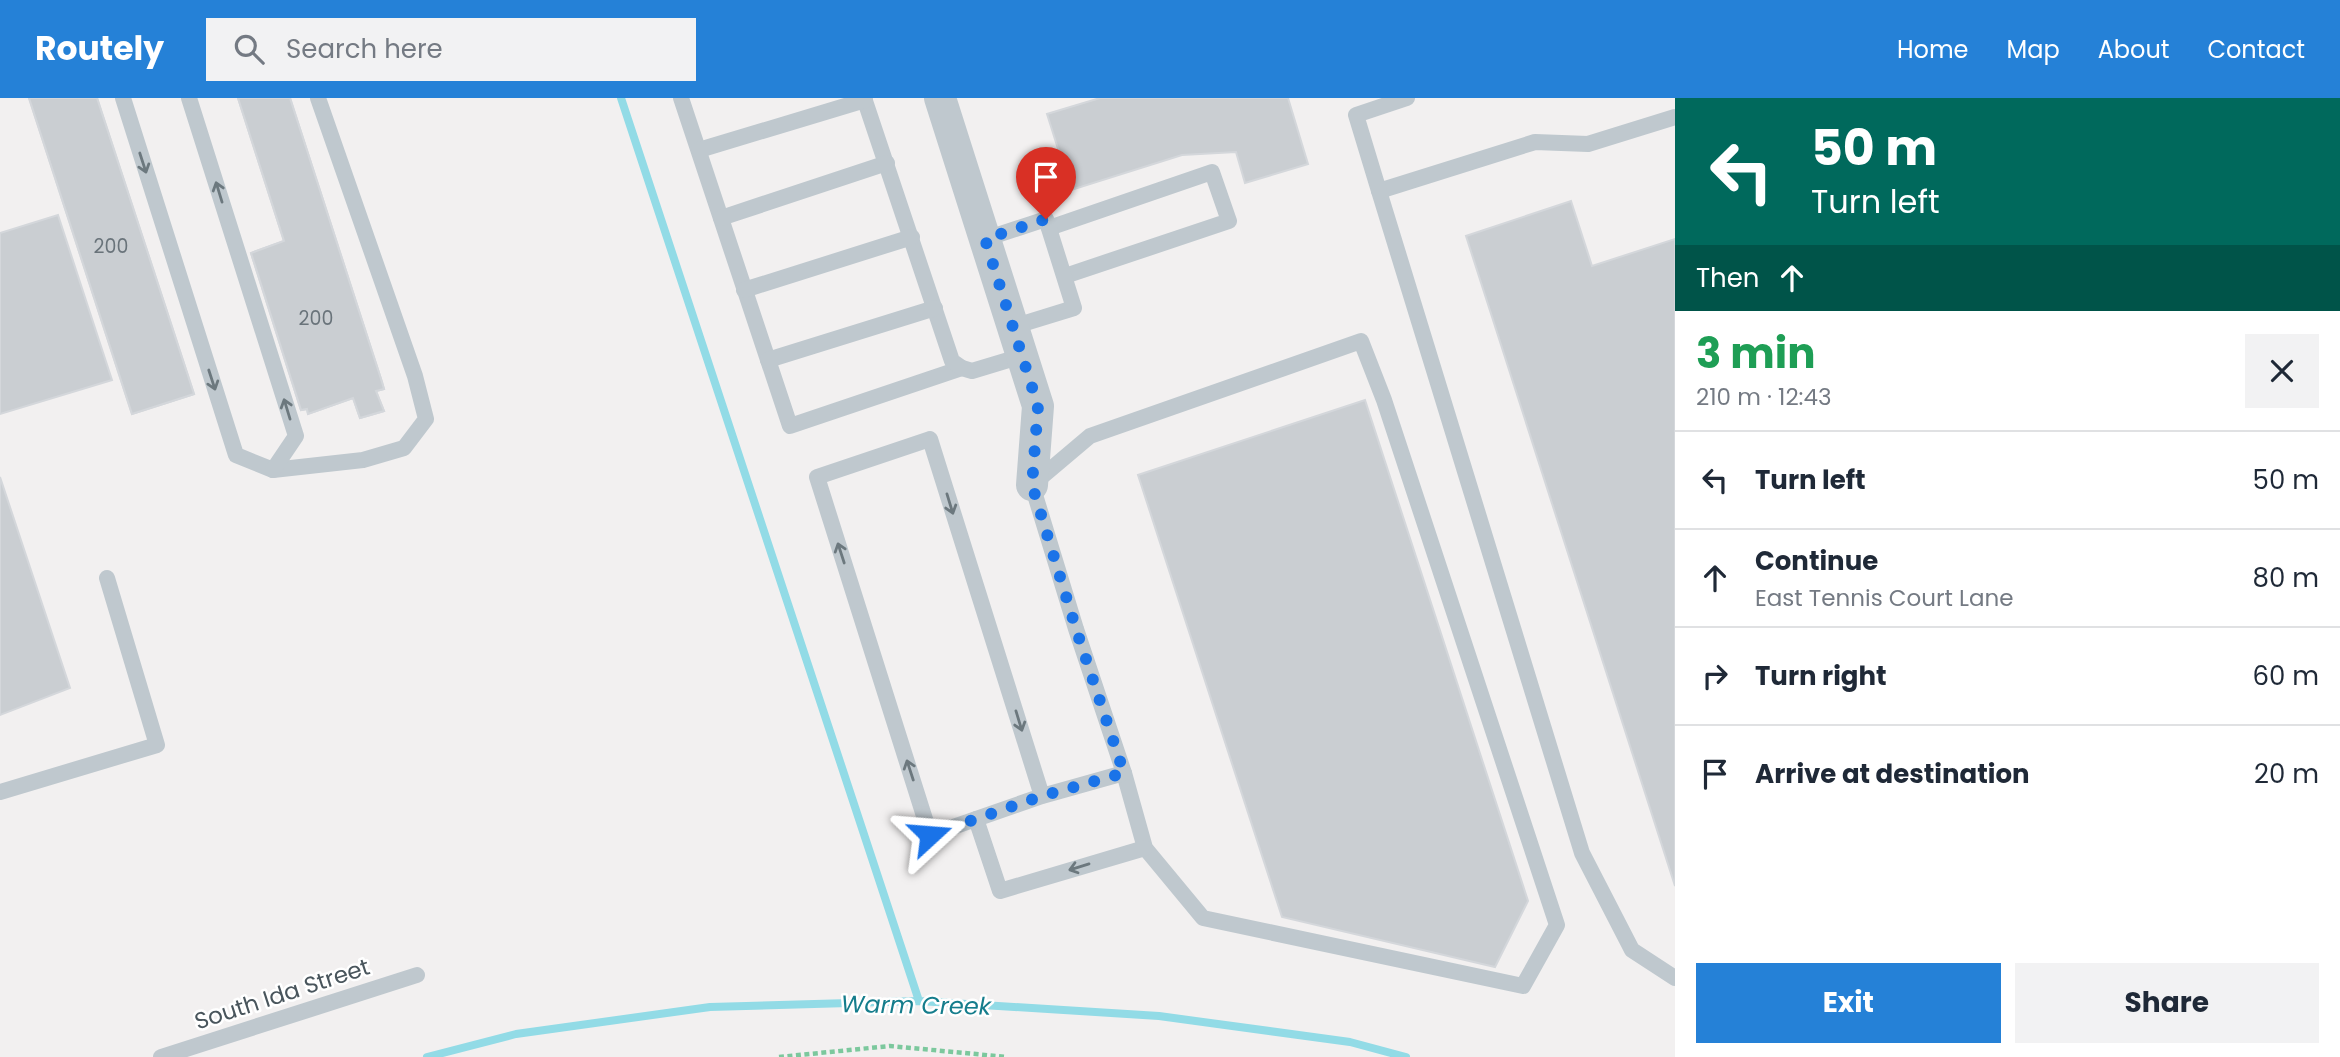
<!DOCTYPE html>
<html lang="en">
<head>
<meta charset="utf-8">
<style>
	:root { --surface:#fff; --page:#f2f2f3; --text:#1f2937; --muted:#747a83; --line:#e0e1e3; --accent:#2581d7 }
	body { margin:0; font-family:Poppins,sans-serif; background:var(--page); color:var(--text); height:100vh; display:flex; flex-direction:column; font-size:26px; white-space:nowrap }
	* { box-sizing:border-box; margin:0 }
	p { font-size:23px; color:var(--muted) }
	.icon { flex:none; width:38px; height:38px; fill:none; stroke:currentColor; stroke-width:2; stroke-linecap:round; stroke-linejoin:round }
	.map { position:relative; flex:1; overflow:hidden }
	.drawer { display:flex; flex-direction:column; background:var(--surface); width:665px }
	.drawer>* { flex:none }
	.hud { background:#00695c; color:#fff; overflow:hidden }
	.pin { position:absolute; display:grid; place-items:center; width:60px; height:60px; color:#fff; margin:-72px -30px; border-radius:50% 50% 50% 0; rotate:-45deg; box-shadow:0 0 7px #0007 }
	.pin .icon { rotate:45deg }
	.me { position:absolute; width:77px; margin:-38px; rotate:71deg; stroke-linejoin:round; filter:drop-shadow(0 0 5px #0008) }
	.turn { display:flex; align-items:center; gap:24px; height:147px; padding:0 21px; font-size:32px }
	.turn .icon { width:91px; height:91px; stroke-width:2.5 }
	.turn b { display:block; font-size:49px; line-height:60px }
	.then { display:flex; align-items:center; height:66px; padding:0 21px; background:#0003; gap:14px; font-size:26px }
	.round { display:grid; place-items:center; flex:none; width:74px; height:74px; border-radius:0px; background:var(--page) }
	.head { display:flex; align-items:center; justify-content:space-between; height:119px; padding:0 21px }
	h1 { font-size:42px; font-weight:700; line-height:52px; color:#1e9e55 }
	.action { display:flex; gap:14px; margin-top:auto; padding:14px 21px }
	.action a { flex:1; height:80px; border-radius:0px; background:var(--accent); color:#fff; font-size:28px; font-weight:700; line-height:80px; text-align:center }
	.action a+a { background:var(--page); color:var(--text) }
	ul { padding:0; list-style:none }
	li { display:flex; align-items:center; gap:21px; height:98px; padding:0 21px; border-top:2px solid var(--line) }
	li div { flex:1 }
	li b { display:block; font-size:26px }
	li em { font-style:normal }
	header { display:flex; align-items:center; gap:42px; box-sizing:border-box; height:98px; padding:0 35px; background:var(--accent); color:#fff }
	header strong { font-size:33px }
	nav { display:flex; gap:38px; margin-inline-start:auto; font-size:24px }
	.search { width:490px; height:63px; background:var(--page); display:flex; align-items:center; gap:18px; box-sizing:border-box; padding:0 24px; border-radius:0px; color:var(--muted); font-size:26px }
	main { display:flex; flex:1; min-height:0 }
	.map>svg:first-child { display:block }
	.lines { fill:none; stroke-linecap:round; stroke-linejoin:round }
	.stream { stroke:#92dbe6; stroke-width:8 }
	.building { fill:#caced2; stroke:#d4d7db; stroke-width:2 }
	.path { stroke:#7cc89d; stroke-width:4.5; stroke-dasharray:5 3.5; stroke-linecap:butt }
	.service { stroke:#bfc8ce; stroke-width:16 }
	.minor { stroke:#bfc8ce; stroke-width:32 }
	.oneway { stroke:#6c787e }
	.route { stroke:#1a73e8; stroke-width:12; stroke-dasharray:0 21.6 }
	.labels { text-anchor:middle; dominant-baseline:central; stroke-width:5; stroke-linejoin:round; paint-order:stroke }
	.number-label { font-size:19px; fill:#69737a }
	.street-label { font-size:23px; fill:#49555c; stroke:#fff }
	.water-label { font-size:24px; font-style:italic; fill:#157d8c; stroke:#fff }
</style>
</head>
<body>
<header>
<strong>Routely</strong>
<div class="search"><svg class="icon" aria-label="search" viewBox="0 0 24 24"><circle cx="10" cy="10" r="6"/><path d="M15 15l6 6"/></svg>Search here</div>
<nav><a>Home</a><a>Map</a><a>About</a><a>Contact</a></nav>
</header>
<main>
<div class="map">
<svg width="1675" height="959" viewBox="0 0 1675 959">
	<rect width="100%" height="100%" fill="#f2f0f0"/>
	<g class="lines">
		<g class="stream">
			<path d="M621,0L919,903"/>
			<path d="M427,959L516,936L710,909L919,903L1159,918L1350,944L1406,959"/>
		</g>
	</g>
	<g class="building">
		<path d="M29,0H97L194,296L132,316Z"/>
		<path d="M29,0H97L194,296L132,316Z"/>
		<path d="M238,0H290L382,284L384,291L376,293L384,313L360,320L353,300L308,316L307,311L301,312L251,155L284,143Z"/>
		<path d="M238,0H290L382,284L384,291L376,293L384,313L360,320L353,300L308,316L307,311L301,312L251,155L284,143Z"/>
		<path d="M1100,0H1288L1308,66L1245,85L1236,54L1182,57L1071,92L1047,16Z"/>
		<path d="M1571,103L1592,168L1675,141V788L1466,138Z"/>
		<path d="M58,117L112,282L0,316V135Z"/>
		<path d="M1365,302L1528,803L1495,869L1282,819L1138,377Z"/>
		<path d="M0,379L70,590L0,617Z"/>
	</g>
	<g class="lines">
		<path class="path" d="M779,959L890,948L1007,959"/>
		<g class="service">
			<path d="M123,0L236,357L273,372L363,362L404,350L426,321L415,278L318,0"/>
			<path d="M189,0L296,338L273,372"/>
			<path d="M681,0L790,328L962,270"/>
			<path d="M864,0L952,263L962,270L972,273L1022,258"/>
			<path d="M1675,19L1588,46L1535,44L1379,93L1582,755L1632,852L1675,880"/>
			<path d="M699,52L865,2"/>
			<path d="M1379,93L1356,17L1407,0"/>
			<path d="M721,120L887,65"/>
			<path d="M1049,130L1212,74L1229,123L1065,178"/>
			<path d="M985,141L1046,121L1074,210L1012,229"/>
			<path d="M744,192L912,139"/>
			<path d="M1361,243L1384,302L1557,827L1523,888L1203,820L1145,750L1124,675L1076,531L1032,387L1090,338Z"/>
			<path d="M768,262L935,210"/>
			<path d="M0,694L157,647L107,480"/>
			<path d="M1042,698L930,341L817,379L930,737L1042,698L1124,675"/>
			<path d="M976,721L1000,793L1145,750"/>
			<path d="M161,959L417,877"/>
		</g>
		<path class="minor" d="M940,0L1038,308L1032,387"/>
	</g>
	<defs><path id="oneway-shaft" d="M-6 0H5M1.5-3L5.5 0L1.5 3" fill="none" stroke-width="1.6" stroke-linecap="round" stroke-linejoin="round" transform="scale(1.75)"/></defs>
	<g class="oneway">
		<use href="#oneway-shaft" transform="translate(143 65) rotate(72)"/>
		<use href="#oneway-shaft" transform="translate(219 94) rotate(-107)"/>
		<use href="#oneway-shaft" transform="translate(212 282) rotate(72)"/>
		<use href="#oneway-shaft" transform="translate(287 311) rotate(-107)"/>
		<use href="#oneway-shaft" transform="translate(950 406) rotate(73)"/>
		<use href="#oneway-shaft" transform="translate(841 455) rotate(-108)"/>
		<use href="#oneway-shaft" transform="translate(1019 623) rotate(73)"/>
		<use href="#oneway-shaft" transform="translate(910 672) rotate(-108)"/>
		<use href="#oneway-shaft" transform="translate(1079 769) rotate(163)"/>
	</g>
	<g class="lines">
		<path class="route" d="M930,737L1042,698L1124,675L1076,531L1032,387L1038,308L985,141L1046,121"/>
	</g>
	<g class="labels">
		<g class="number-label">
			<text x="111" y="148">200</text>
			<text x="316" y="220">200</text>
		</g>
		<g class="street-label">
			<text transform="translate(282 896) rotate(-18)">South Ida Street</text>
		</g>
		<g class="water-label">
			<text transform="translate(916 907) rotate(1)">Warm Creek</text>
		</g>
	</g>
</svg>
<div class="pin" style="left:1046px;top:121px;background:#d93025"><svg class="icon" aria-label="arrive" viewBox="0 0 24 24"><path d="M6 21V4h12l-3 4 3 4H6"/></svg></div>
<svg class="me" style="left:930px;top:737px" viewBox="-20 -20 40 40"><path d="M0-17L14 15 0 8-14 15z" fill="#1a73e8" stroke="#fff" stroke-width="4"/></svg>
</div>
<section class="drawer">
<div class="hud">
<div class="turn"><svg class="icon" aria-label="left" viewBox="0 0 24 24"><path d="M17 20v-9H6M10 6l-5 5 5 5"/></svg><div><b>50 m</b>Turn left</div></div>
<div class="then">Then<svg class="icon" aria-label="ahead" viewBox="0 0 24 24"><path d="M12 20V5M6 11l6-6 6 6"/></svg></div>
</div>
<div class="head"><div><h1>3 min</h1><p>210 m · 12:43</p></div><a class="round"><svg class="icon" aria-label="close" viewBox="0 0 24 24"><path d="M6 6l12 12M18 6L6 18"/></svg></a></div>
<ul>
<li><svg class="icon" aria-label="left" viewBox="0 0 24 24"><path d="M17 20v-9H6M10 6l-5 5 5 5"/></svg><div><b>Turn left</b></div><em>50 m</em></li>
<li><svg class="icon" aria-label="ahead" viewBox="0 0 24 24"><path d="M12 20V5M6 11l6-6 6 6"/></svg><div><b>Continue</b><p>East Tennis Court Lane</p></div><em>80 m</em></li>
<li><svg class="icon" aria-label="right" viewBox="0 0 24 24"><path d="M7 20v-9h11M14 6l5 5-5 5"/></svg><div><b>Turn right</b></div><em>60 m</em></li>
<li><svg class="icon" aria-label="arrive" viewBox="0 0 24 24"><path d="M6 21V4h12l-3 4 3 4H6"/></svg><div><b>Arrive at destination</b></div><em>20 m</em></li>
</ul>
<div class="action"><a>Exit</a><a>Share</a></div>
</section>
</main>
</body>
</html>
